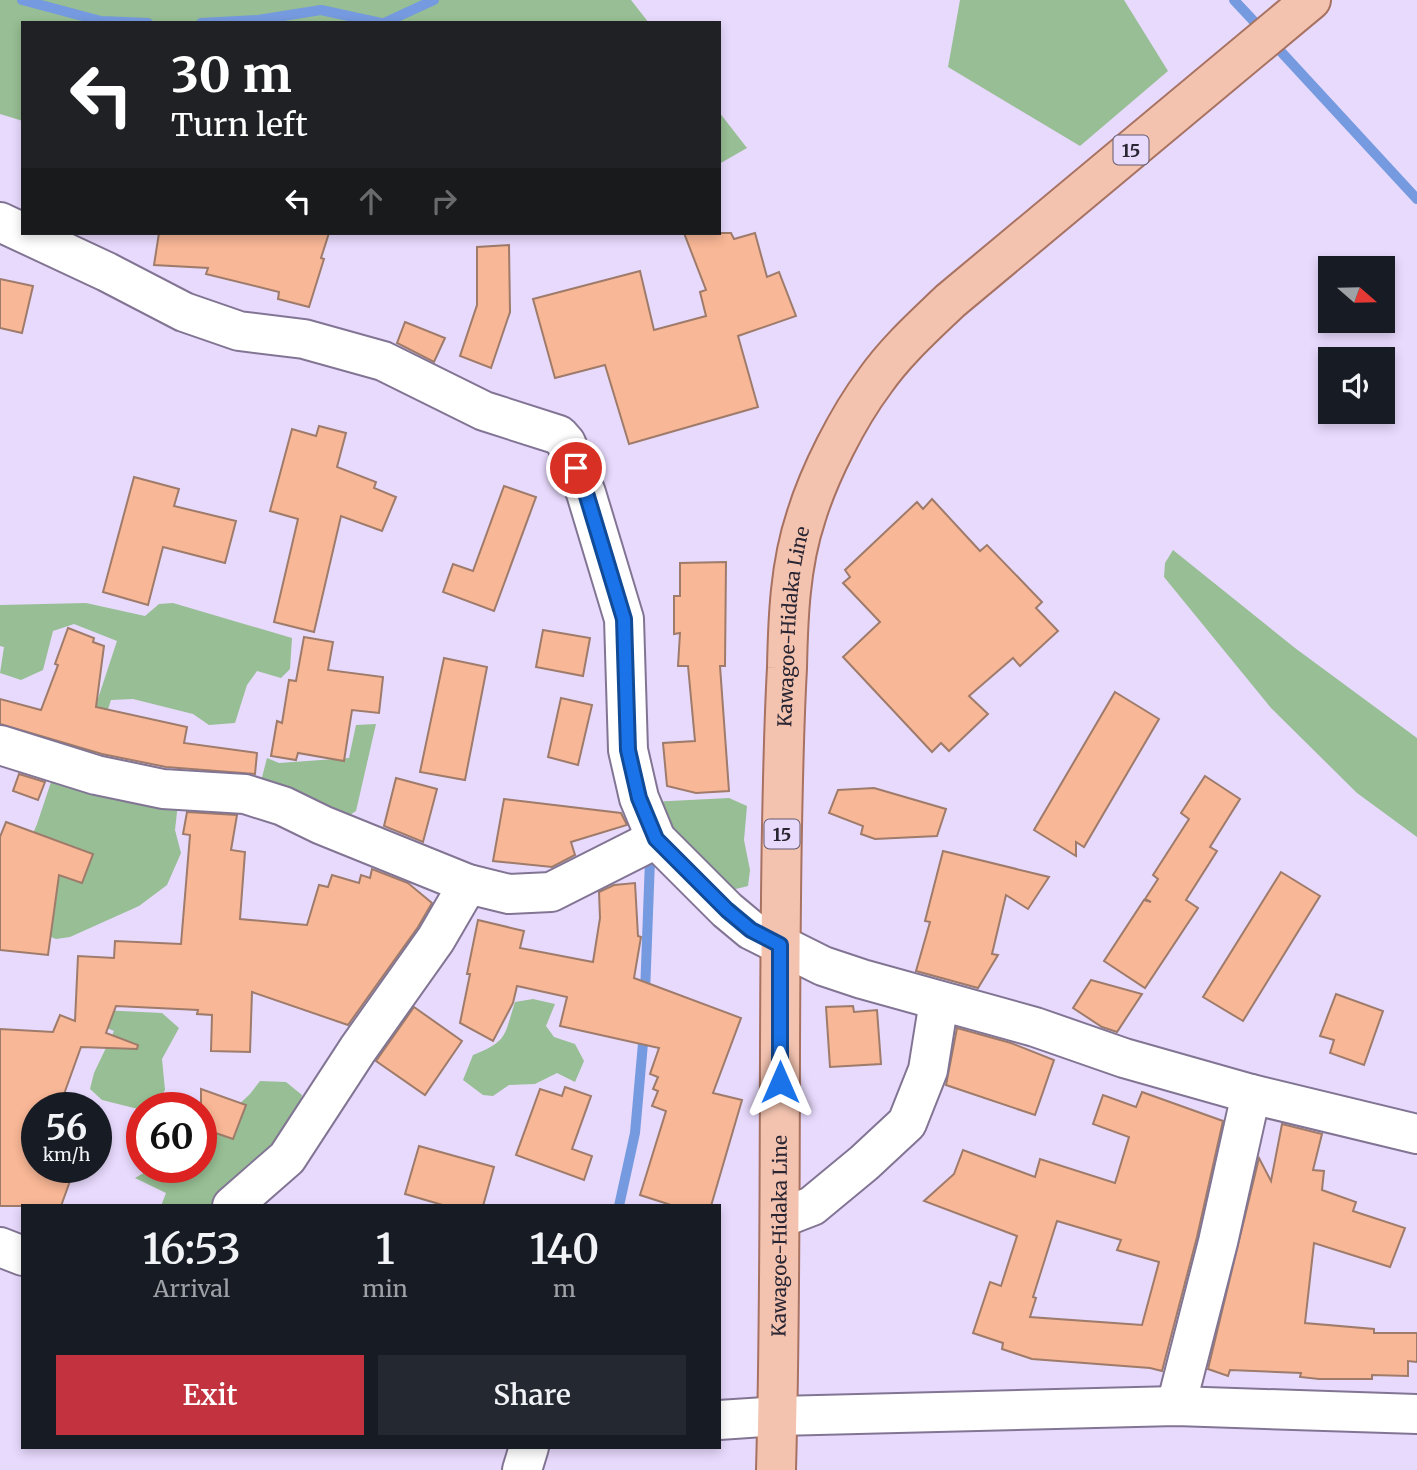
<!DOCTYPE html>
<html lang="en">
<head>
<meta charset="utf-8">
<style>
	:root { --surface:#171b24; --page:#242831; --text:#f1f3f6; --muted:#9ea1a6; --accent:#c3333f }
	body { margin:0; font-family:Merriweather,serif; background:var(--page); color:var(--text); height:100vh; display:flex; flex-direction:column; font-size:26px; white-space:nowrap }
	* { box-sizing:border-box; margin:0 }
	p { font-size:23px; color:var(--muted) }
	.icon { flex:none; width:38px; height:38px; fill:none; stroke:currentColor; stroke-width:2; stroke-linecap:round; stroke-linejoin:round }
	.map { position:relative; flex:1; overflow:hidden }
	.drawer { position:absolute; left:21px; top:1204px; width:700px; height:245px; display:flex; flex-direction:column; background:var(--surface); border-radius:0px; box-shadow:0 4px 10px #0003 }
	.drawer>* { flex:none }
	.hud { position:absolute; left:21px; top:21px; width:700px; height:214px; border-radius:0px; box-shadow:0 4px 10px #0003; background:#202124; color:#fff; overflow:hidden }
	.needle { width:46px; rotate:110deg }
	.buttons { position:absolute; left:1318px; top:256px; display:grid; gap:14px }
	.buttons a { display:grid; place-items:center; width:77px; height:77px; border-radius:0px; background:var(--surface); box-shadow:0 4px 10px #0003; font-size:35px }
	.speed { position:absolute; left:21px; top:1092px; display:flex; gap:14px; font-size:35px; font-weight:700; text-align:center }
	.speed>* { display:grid; place-content:center; width:91px; height:91px; border-radius:50%; background:var(--surface); box-shadow:0 4px 10px #0003; line-height:1 }
	.speed small { font-size:18px; font-weight:400 }
	.speed .limit { border:10px solid #d22; background:#fff; color:#111 }
	.pin { position:absolute; display:grid; place-items:center; width:60px; height:60px; color:#fff; margin:-30px; border:4px solid #fff; border-radius:50%; box-shadow:0 2px 7px #0007 }
	.me { position:absolute; width:77px; margin:-38px; rotate:0deg; stroke-linejoin:round; filter:drop-shadow(0 0 5px #0008) }
	.turn { display:flex; align-items:center; gap:24px; height:147px; padding:0 35px; font-size:32px }
	.turn .icon { width:91px; height:91px; stroke-width:2.5 }
	.turn b { display:block; font-size:49px; line-height:60px }
	.lanes { display:flex; align-items:center; height:66px; padding:0 35px; background:#0003; justify-content:center; gap:35px; direction:ltr }
	.lanes .off { opacity:.35 }
	.eta { display:flex; justify-content:space-evenly; align-items:center; height:119px; text-align:center }
	.eta b { font-size:42px; font-weight:600; line-height:49px }
	.cta { display:flex; gap:14px; margin-top:auto; padding:14px 35px }
	.cta a { flex:1; height:80px; border-radius:0px; background:var(--accent); color:#fff; font-size:28px; font-weight:600; line-height:80px; text-align:center }
	.cta a+a { background:var(--page); color:var(--text) }
	.map>svg:first-child { display:block }
	.green { fill:#97be94 }
	.lines { fill:none; stroke-linecap:round; stroke-linejoin:round }
	.stream { stroke:#769adf; stroke-width:10 }
	.building { fill:#f8b796; stroke:#9e7b6a; stroke-width:2; fill-rule:evenodd }
	.minor-casing { stroke:#827594; stroke-width:42 }
	.tertiary-casing { stroke:#827594; stroke-width:42 }
	.primary-casing { stroke:#a77261; stroke-width:42 }
	.minor { stroke:#fff; stroke-width:38 }
	.tertiary { stroke:#fff; stroke-width:38 }
	.primary { stroke:#f3c3b0; stroke-width:38 }
	.route-casing { stroke:#114b97; stroke-width:18 }
	.route { stroke:#1a73e8; stroke-width:12 }
	.labels { text-anchor:middle; dominant-baseline:central; stroke-width:5; stroke-linejoin:round; paint-order:stroke }
	.shield { fill:#e8dafd; stroke:#635b6f; stroke-width:2 }
	.shield-label { font-size:18px; font-weight:bold; fill:#2a2532 }
	.street-label { font-size:19px; fill:#2a2532; stroke:#e8dafd }
</style>
</head>
<body>
<div class="map">
<svg width="1417" height="1470" viewBox="0 0 1417 1470">
	<rect width="100%" height="100%" fill="#e8dafd"/>
	<g class="green">
		<path d="M0,0H631L649,23H23V121L0,114Z"/>
		<path d="M960,0H1124L1168,71L1080,146L948,67Z"/>
		<path d="M719,112L747,148L719,164Z"/>
		<path d="M1173,550L1295,648L1417,738V837L1357,793L1271,708L1164,577L1165,563Z"/>
		<path d="M86,603L145,616L159,604L173,603L292,638L290,669L281,678L257,671L247,685L235,723L209,725L193,714L133,699L111,700L92,759L79,756L117,641L74,624L53,631L43,670L21,680L0,673L4,647L0,646V605Z"/>
		<path d="M376,724L356,811L342,820L260,785L267,758L279,763L349,758L356,725Z"/>
		<path d="M52,779L178,803L175,830L181,853L167,885L139,906L70,937L56,939L21,925L16,873L37,824Z"/>
		<path d="M729,798L747,806L744,840L750,870L748,886L724,892L650,802Z"/>
		<path d="M533,999L555,1004L546,1026L554,1037L575,1044L584,1061L575,1082L557,1073L535,1084L509,1085L493,1096L483,1095L463,1080L473,1055C508,1041 504,1036 515,1002Z"/>
		<path d="M80,1009L162,1013L179,1028L162,1059L165,1090L154,1108H142V1110L102,1100L90,1089L94,1073L114,1031L80,1016Z"/>
		<path d="M260,1081L286,1082L302,1095L296,1119L262,1165L212,1206H161L166,1193L135,1178L154,1167H201V1140L250,1094Z"/>
	</g>
	<g class="lines">
		<g class="stream">
			<path d="M22,0L101,21L148,23"/>
			<path d="M1234,0L1262,30"/>
			<path d="M201,23L258,20L321,10L381,23"/>
			<path d="M384,23L434,0"/>
			<path d="M1272,42L1417,199"/>
			<path d="M645,993L650,860"/>
			<path d="M619,1206L635,1133L644,1032"/>
		</g>
	</g>
	<g class="building">
		<path d="M159,233H329L321,258L324,259L309,307L278,299L279,292L206,274L208,268L154,265Z"/>
		<path d="M684,233H731L734,239L755,233L767,277L779,272L796,316L738,336L758,407L629,444L605,365L555,378L533,299L640,271L654,330L706,316L700,292L706,290Z"/>
		<path d="M509,245L510,312L491,368L460,356L477,305V247Z"/>
		<path d="M0,279L33,286L22,333L0,328Z"/>
		<path d="M405,322L445,338L434,362L397,343Z"/>
		<path d="M319,426L346,433L337,467L376,482L374,488L396,497L382,531L341,516L314,632L274,622L298,519L270,511L292,429L316,436Z"/>
		<path d="M134,477L179,489L174,506L236,521L225,563L163,547L148,605L103,592Z"/>
		<path d="M504,486L536,497L494,611L443,592L453,564L473,571Z"/>
		<path d="M932,499L980,551L987,545L1042,602L1036,608L1058,631L1020,666L1013,658L969,696L988,714L949,751L941,743L932,752L843,657L880,622L843,583L850,577L845,570L917,502L923,509Z"/>
		<path d="M726,562L725,666H720L729,791L696,793L667,786L663,743L695,741L688,666H678L680,633L674,634V596H680V563Z"/>
		<path d="M68,628L94,638L93,642L104,646L96,707L187,727L184,743L257,753L255,774L166,767L102,754L0,724V699L41,710L58,665L55,664Z"/>
		<path d="M543,630L590,638L583,676L536,667Z"/>
		<path d="M304,637L333,642L328,670L383,677L379,713L352,710L344,761L298,753L296,760L271,756L277,721L282,723L289,680L296,681Z"/>
		<path d="M444,658L487,667L465,780L420,772Z"/>
		<path d="M1115,692L1159,719L1084,847L1076,842V856L1034,830Z"/>
		<path d="M561,698L592,705L578,765L548,757Z"/>
		<path d="M19,774L45,782L38,800L13,791Z"/>
		<path d="M1205,776L1240,799L1210,847L1217,851L1186,900L1198,908L1145,988L1104,961L1144,900L1151,902L1145,899L1158,879L1153,875L1189,819L1181,813Z"/>
		<path d="M396,778L437,789L423,842L384,826Z"/>
		<path d="M874,788L946,809L937,836L875,839L861,834L863,826L829,813L838,790Z"/>
		<path d="M504,799L621,813L627,825L571,842L575,855L552,867L493,861Z"/>
		<path d="M187,812L237,815L231,850L245,852L240,919L307,925L319,885L328,887L332,875L359,883L361,875L370,878L372,869L408,883L432,903L418,927L348,1025L252,992L250,1052L211,1051L212,1015L197,1014L198,1010L116,1006L106,1033L138,1045L137,1049L81,1047L59,1108H37V1167H75L61,1206H0V1029L53,1032L60,1015L75,1021L78,956L114,958L115,941L181,944L190,835L183,834Z"/>
		<path d="M6,822L93,854L82,883L59,875L48,955L0,950V837Z"/>
		<path d="M943,851L1049,877L1028,909L1006,895L992,954L998,955L978,988L916,971L930,922L925,921Z"/>
		<path d="M1281,872L1320,896L1243,1021L1203,997Z"/>
		<path d="M635,883L638,936L641,937L634,978L741,1018L713,1093L742,1100L711,1206H674L640,1195L666,1111L652,1106L658,1091L653,1089L658,1077L650,1074L659,1048L560,1026L567,997L517,986L513,1003L493,1041L460,1023L470,974H467L478,920L524,931L520,948L593,962L600,918L599,892L614,885Z"/>
		<path d="M1091,980L1142,994L1117,1032L1102,1027L1073,1008Z"/>
		<path d="M1336,994L1383,1011L1364,1065L1330,1053L1334,1040L1320,1036Z"/>
		<path d="M853,1006L854,1012L877,1010L881,1064L830,1067L826,1007Z"/>
		<path d="M414,1007L462,1041L425,1095L376,1061Z"/>
		<path d="M957,1028L1011,1043L1054,1060L1035,1115L946,1085Z"/>
		<path d="M565,1087L591,1096L572,1149L592,1156L584,1180L516,1155L540,1089L562,1096Z"/>
		<path d="M201,1089L246,1105L233,1139L201,1128Z"/>
		<path d="M1142,1092L1223,1121L1197,1237L1162,1371L1150,1368L1032,1359L1002,1349L1003,1343L973,1333L990,1282L1001,1286L1017,1236L924,1201L954,1174L963,1150L1035,1177L1040,1159L1115,1183L1129,1137L1093,1124L1103,1095L1136,1107ZM1057,1221L1121,1240L1117,1250L1159,1262L1142,1325L1030,1317L1036,1298L1033,1297Z"/>
		<path d="M1282,1124L1322,1134L1313,1170L1324,1171L1322,1190L1356,1202L1353,1211L1405,1228L1390,1267L1314,1243L1305,1323L1374,1329V1333H1417V1362L1408,1361V1376L1372,1375V1379H1319L1300,1377L1301,1373L1230,1370L1228,1376L1208,1369L1259,1158L1271,1181Z"/>
		<path d="M419,1146L494,1167L483,1206H446L405,1194Z"/>
	</g>
	<g class="lines">
		<g class="minor-casing">
			<g id="minor">
				<path d="M0,222L107,272L184,312L239,331L304,339L383,361L484,411L559,435L566,443L586,493L624,619L628,750L639,798L656,839L727,910L751,930L823,966L862,979L1035,1027L1124,1058L1251,1094L1218,1242L1176,1406"/>
				<path d="M0,745L96,775L163,789L245,794L283,806L322,825L468,884L509,894L551,892L656,839"/>
				<path d="M1251,1094L1417,1134"/>
				<path d="M232,1206L287,1158L358,1049L436,939L468,884"/>
				<path d="M781,1218L812,1206L864,1163L907,1123L928,1070L939,1001"/>
				<path d="M778,1416L1176,1406L1417,1414"/>
				<path d="M522,1470L529,1447"/>
			</g>
		</g>
		<g class="tertiary-casing">
			<g id="tertiary">
				<path d="M0,1247L23,1256"/>
				<path d="M719,1420L778,1416"/>
			</g>
		</g>
		<g class="primary-casing">
			<g id="primary">
				<path id="s1" d="M776,1470C782,1256 778,1042 782,827C783,774 784,721 787,668C788,618 790,565 806,517C819,474 848,417 875,381C896,351 924,326 950,301L1311,0"/>
			</g>
		</g>
		<use href="#minor" class="minor"/>
		<use href="#tertiary" class="tertiary"/>
		<use href="#primary" class="primary"/>
	</g>
	<g class="lines">
		<g class="route-casing">
			<path id="route" d="M576,468L586,493L624,619L628,750L639,798L656,839L727,910L751,930L780,945V1082"/>
		</g>
		<use href="#route" class="route"/>
	</g>
	<g class="labels">
		<g class="shield">
			<rect x="1113.5" y="135.5" width="35" height="29" rx="5"/>
			<rect x="764.5" y="819.5" width="35" height="29" rx="5"/>
		</g>
		<g class="shield-label">
			<text x="1131" y="150">15</text>
			<text x="782" y="834">15</text>
		</g>
		<g class="street-label">
			<text stroke="none"><textPath href="#s1" startOffset="844">Kawagoe-Hidaka Line</textPath></text>
			<text stroke="none"><textPath href="#s1" startOffset="234">Kawagoe-Hidaka Line</textPath></text>
		</g>
	</g>
</svg>
<div class="buttons">
<a><svg class="needle" viewBox="-14 -14 28 28"><path d="M0-13l5 13h-10z" fill="#e53935"/><path d="M0 13l5-13h-10z" fill="#9ea1a6"/></svg></a>
<a><svg class="icon" aria-label="sound" viewBox="0 0 24 24"><path d="M4 9h4l5-4v14l-5-4H4zM17 9q2 3 0 6"/></svg></a>
</div>
<div class="speed"><div>56<small>km/h</small></div><div class="limit">60</div></div>
<div class="pin" style="left:576px;top:468px;background:#d93025"><svg class="icon" aria-label="arrive" viewBox="0 0 24 24"><path d="M6 21V4h12l-3 4 3 4H6"/></svg></div>
<svg class="me" style="left:780px;top:1082px" viewBox="-20 -20 40 40"><path d="M0-17L14 15 0 8-14 15z" fill="#1a73e8" stroke="#fff" stroke-width="4"/></svg>
<div class="hud">
<div class="turn"><svg class="icon" aria-label="left" viewBox="0 0 24 24"><path d="M17 20v-9H6M10 6l-5 5 5 5"/></svg><div><b>30 m</b>Turn left</div></div>
<div class="lanes"><svg class="icon" aria-label="left" viewBox="0 0 24 24"><path d="M17 20v-9H6M10 6l-5 5 5 5"/></svg><svg class="icon off" aria-label="ahead" viewBox="0 0 24 24"><path d="M12 20V5M6 11l6-6 6 6"/></svg><svg class="icon off" aria-label="right" viewBox="0 0 24 24"><path d="M7 20v-9h11M14 6l5 5-5 5"/></svg></div>
</div>
<section class="drawer">
<div class="eta">
<div><b>16:53</b><p>Arrival</p></div>
<div><b>1</b><p>min</p></div>
<div><b>140</b><p>m</p></div>
</div>
<div class="cta"><a>Exit</a><a>Share</a></div>
</section>
</div>
</body>
</html>
